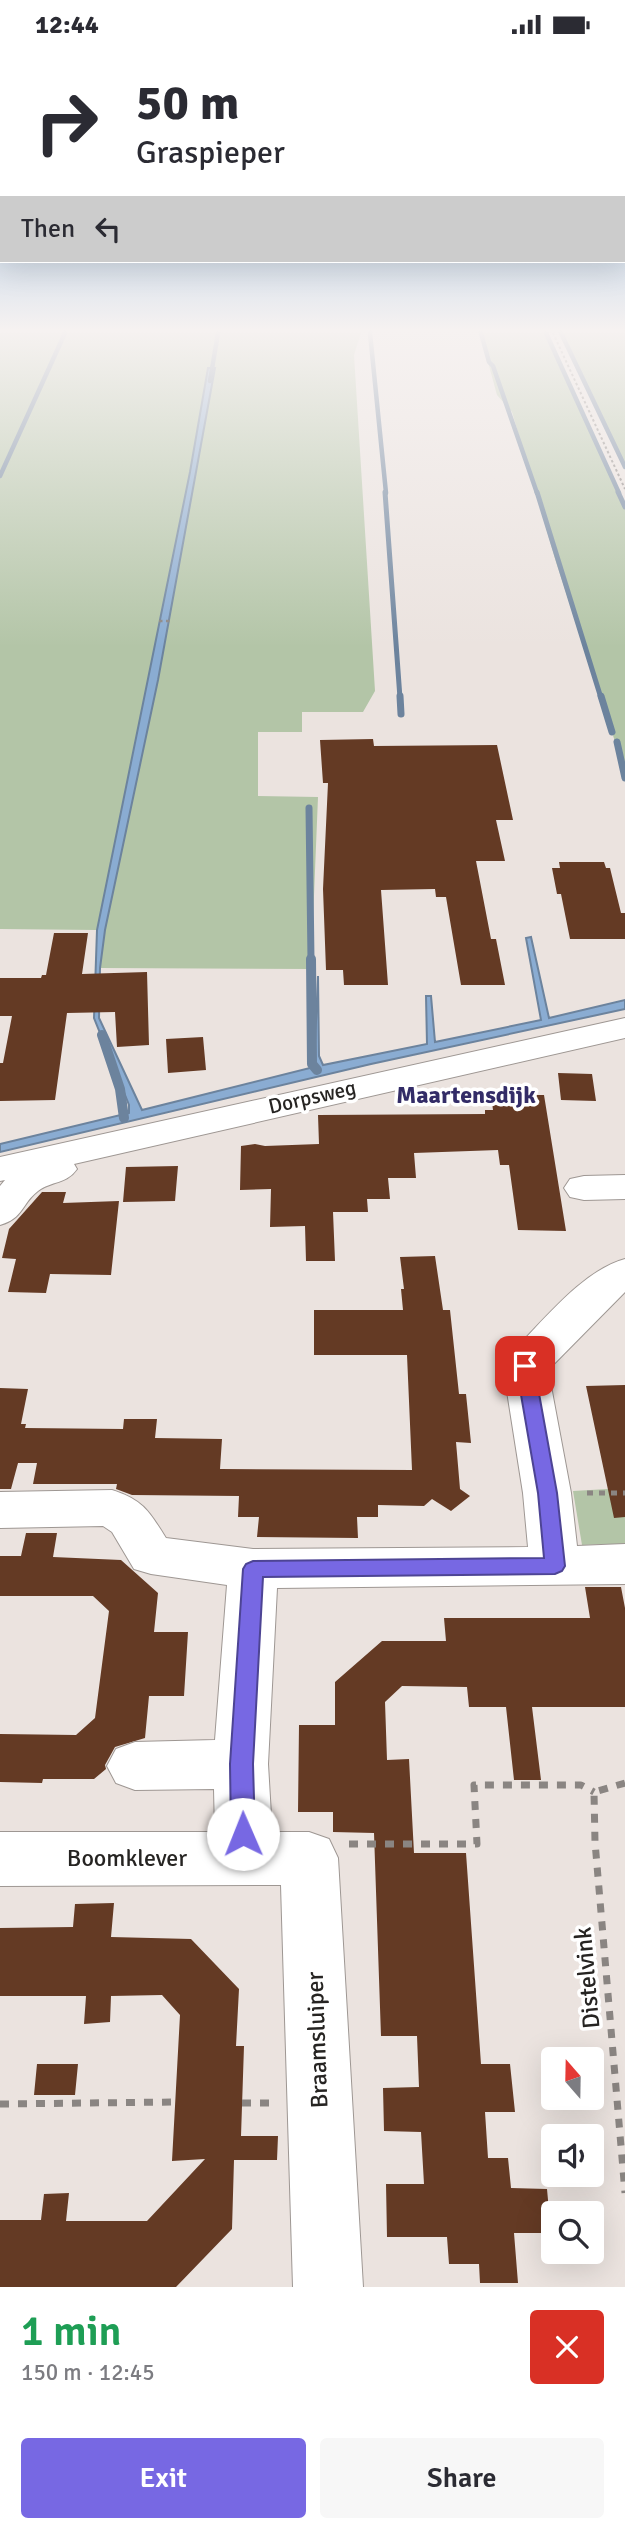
<!DOCTYPE html>
<html lang="en">
<head>
<meta charset="utf-8">
<style>
	:root { --surface:#fff; --page:#f7f7f7; --text:#2b2b33; --muted:#7c7c81; --accent:#7768e3 }
	body { margin:0; font-family:Signika,sans-serif; background:var(--page); color:var(--text); height:100vh; display:flex; flex-direction:column; font-size:26px; white-space:nowrap }
	* { box-sizing:border-box; margin:0 }
	p { font-size:23px; color:var(--muted) }
	.icon { flex:none; width:38px; height:38px; fill:none; stroke:currentColor; stroke-width:2; stroke-linecap:round; stroke-linejoin:round }
	.map { position:relative; height:2238px; overflow:hidden }
	.side { display:flex; flex-direction:column; background:var(--surface); flex:1 }
	.side>* { flex:none }
	.guide { position:absolute; left:0px; top:0px; width:626px; height:214px; box-shadow:0 7px 28px #0002; background:#fff; color:var(--text); overflow:hidden }
	.needle { width:46px; rotate:340deg }
	.tools { position:absolute; left:541px; top:1998px; display:grid; gap:14px }
	.tools a { display:grid; place-items:center; width:63px; height:63px; border-radius:7px; background:var(--surface); box-shadow:0 7px 28px #0002; font-size:35px }
	.pin { position:absolute; display:grid; place-items:center; width:60px; height:60px; color:#fff; margin:-30px; border-radius:14px; box-shadow:0 4px 10px #0006 }
	.me { position:absolute; width:77px; margin:-38px; rotate:359deg; stroke-linejoin:round; filter:drop-shadow(0 0 5px #0008) }
	.turn { display:flex; align-items:center; gap:24px; height:147px; padding:0 21px; font-size:32px }
	.turn .icon { width:91px; height:91px; stroke-width:2.5 }
	.turn b { display:block; font-size:49px; line-height:60px }
	.then { display:flex; align-items:center; height:66px; padding:0 21px; background:#0003; gap:14px; font-size:26px }
	.round { display:grid; place-items:center; flex:none; width:74px; height:74px; border-radius:7px; background:var(--page) }
	.head { display:flex; align-items:center; justify-content:space-between; height:119px; padding:0 21px }
	h1 { font-size:42px; font-weight:600; line-height:52px; color:#1e9e55 }
	.primary-button { display:flex; gap:14px; margin-top:auto; padding:14px 21px }
	.primary-button a { flex:1; height:80px; border-radius:7px; background:var(--accent); color:#fff; font-size:28px; font-weight:600; line-height:80px; text-align:center }
	.primary-button a+a { background:var(--page); color:var(--text) }
	.status { display:flex; justify-content:space-between; align-items:center; height:49px; padding:0 35px; background:var(--surface); direction:ltr }
	.status svg { height:19px; fill:currentColor }
	.map>svg:first-child { display:block }
	.green { fill:#b3c5a7 }
	.water { fill:#8aacd2; stroke:#6c839d; stroke-width:2 }
	.lines { fill:none; stroke-linecap:round; stroke-linejoin:round }
	.stream-far3 { stroke:#6c839d; stroke-width:4.5 }
	.stream-far2 { stroke:#6c839d; stroke-width:5 }
	.stream-far1 { stroke:#6c839d; stroke-width:7 }
	.stream { stroke:#6c839d; stroke-width:10 }
	.building { fill:#643a24 }
	.minor-casing { stroke:#9e9793; stroke-width:2 }
	.path-far3 { stroke:#8a8582; stroke-width:2; stroke-dasharray:2.5 2.5; stroke-linecap:butt }
	.path-far2 { stroke:#8a8582; stroke-width:2.5; stroke-dasharray:3.5 3.5; stroke-linecap:butt }
	.path-far1 { stroke:#8a8582; stroke-width:5; stroke-dasharray:6 6; stroke-linecap:butt }
	.path { stroke:#8a8582; stroke-width:7; stroke-dasharray:9 9; stroke-linecap:butt }
	.minor { fill:#fff; fill-rule:evenodd }
	.route { fill:#7768e3; stroke:#4d4494; stroke-width:2 }
	.labels { text-anchor:middle; stroke-width:7; stroke-linejoin:round; paint-order:stroke }
	.street-label { font-size:21px; fill:#262422; stroke:#fff }
	.quarter-label { font-size:24px; font-weight:bold; fill:#332c67; stroke:#fff }
	.near-street-label { font-size:24px; fill:#262422; stroke:#fff }
</style>
</head>
<body>
<div class="status"><b>12:44</b><svg viewBox="0 0 49 12"><path d="M0 12V9h3v3zM5 12V6h3v6zM10 12V3h3v9zM15 12V0h3v12zM26 1h20v11H26zM47 4h2v5h-2z"/></svg></div>
<div class="map">
<svg width="625" height="2238" viewBox="0 0 625 2238">
	<rect width="100%" height="100%" fill="#ebe3df"/>
	<!-- green -->
	<path class="green" d="M0,284h361l-7,22 21,336 -12,21h-61v20h-44v64l60,1 -7,172 -211,-1 5,-38 53,-250 57,-311h-7l-18,103 -93,458 -97,-1z
		M480,284h67l78,176v263l-69,-210 -44,-150 -15,-17z
		M563,284h62v134z
		M625,1439v85l-5,-1 -9,-28 -29,1 -9,-54z"/>
	<!-- water -->
	<path class="water" d="M208,319h7l-57,312 -53,250 -5,38 -1,50 43,92 172,-43 4,-91 1,80 4,9 104,-21 -1,-48h5l4,46 106,-22 -15,-82 5,-1 18,81 76,-18v9l-254,55 -371,88v-8l129,-31v-8l-35,-87 3,-88 93,-458z"/>
	<g class="lines">
		<!-- stream-far3 -->
		<path class="stream-far3" d="M370,284l16,160
			M481,284l8,29 4,4 44,127
			M546,284l73,160
			M561,284l64,134
			M210,332l8,-48
			M0,427l65,-143"/>
		<!-- stream-far2 -->
		<path class="stream-far2" d="M385,443l15,206
			M537,443l64,206
			M618,443l7,15"/>
		<!-- stream-far1 -->
		<path class="stream-far1" d="M400,647l1,18
			M601,647l11,36
			M617,693l8,36
			M309,759l2,152"/>
		<!-- stream -->
		<path class="stream" d="M311,910l1,105 5,6
			M102,986l18,54 4,29"/>
	</g>
	<!-- building -->
	<path class="building" d="M373,690l1,7 123,-1 16,75h-17l9,41h-29l15,78h5l9,46h-44l-15,-88h-10l-1,-8 -54,1 7,95h-44l-1,-15h-17l-3,-81 5,-106h-5l-3,-43z
		M559,813h45l2,6h4l11,45h4v26h-55l-9,-45h-4l-5,-26h8z
		M54,884h34l-6,41 65,-2 2,73 -32,2 -2,-35 -48,1 -12,87 -55,1v-38h3l9,-47h-12v-38h41l1,-3h4z
		M203,988l3,33 -38,3 -2,-34z
		M558,1024l34,1 4,27 -35,-1z
		M491,1046h53l22,136 -48,-1 -9,-65h-9l-2,-15 -84,3 2,25h-28l2,21h-23l1,13h-35l2,49h-29l-1,-35 -35,1 1,-38 -31,1 1,-44 14,-2 10,2 54,-2 -1,-29 167,-1v-4h8z
		M178,1117l-3,35 -52,1 3,-35z
		M42,1143h24l-3,11 56,-2 -8,74 -61,-1 -4,19 -38,-1 8,-33 -14,-1 7,-29z
		M435,1207l8,54h7l9,84h7l5,49 -15,-1 4,47 10,7 -19,15 -19,-12 -8,7 -46,-1v12h-21l1,21 -101,-1 2,-20h-21l1,-21 -107,-1 -16,-6 1,-5h-84l4,-21h-19l3,-11 -10,37h-11v-101l28,1 -7,35h5l-1,4 98,1 1,-10h33l-2,19 67,1 -2,30 192,1 -5,-115h-93v-45h89l-2,-21h3l-4,-32z
		M625,1336v132l-11,1 -28,-132z
		M26,1484h31l-4,24 68,3 37,33 -4,39h34l-4,64h-35l-4,42 -30,9 -10,18 1,4 -12,10h-51l-1,4 -42,-1v-48l76,1 19,-17 14,-107 -16,-15h-93v-40h21z
		M585,1538h36l4,21v99h-93l9,73h-27l-8,-73h-37l-2,-20 -65,-1 -17,16 2,58 22,-1 5,94h52l15,211h29l5,48h-30l3,46h20l3,30 36,1 4,44h-37l4,50h-38l-1,-19h-30l-2,-27h-60l-1,-53h38l-3,-52 -37,-1 -1,-43 36,-1 -2,-51h-36l-7,-203 -41,-1v-20h-35l1,-87h36v-43l47,-41h64l-2,-23h146z
		M114,1854l-3,34 80,2 48,50 -3,57h8l-3,90h37l-1,24h-43l-2,69 -56,58h-176v-67h41l3,-26 25,-1 -3,28h81l58,-62 -33,2 8,-146 -18,-20 -51,1 -1,26 -26,2 2,-28h-86v-68l73,-1 2,-23z
		M37,2015h41l-3,31h-41z"/>
	<g class="lines">
		<!-- minor casing -->
		<g class="minor-casing">
			<path id="minor" d="M625,969v20l-551,126 3,5c-10,15 -26,12 -39,22 -17,13 -14,27 -38,34v-39l5,-6 -5,1v-24z
				M625,1126v24l-41,1 -14,-3 -6,-9 6,-9 14,-3z
				M625,1210v33l-77,78 23,123 6,53 48,-2v40l-348,4 -9,176 4,68h37l20,7 9,19 25,429h-70l-12,-402 -281,1v-54h215l-1,-43 -79,1 -19,-7 -9,-17 9,-17 19,-7 80,-2 12,-155 -76,-11 -17,-5 -22,-37 -9,-6 -103,2v-36l112,-2c31,10 37,21 54,48l87,11 275,-2 -5,-54 -20,-127 6,-11c33,-32 72,-84 116,-96z"/>
		</g>
		<!-- path-far3 -->
		<path class="path-far3" d="M553,284l72,156"/>
		<!-- path-far2 -->
		<path class="path-far2" d="M159,572h11"/>
		<!-- path-far1 -->
		<path class="path-far1" d="M587,1444h38"/>
		<!-- path -->
		<path class="path" d="M625,1734l-31,9 1,50 30,351
			M349,1795h128l-3,-59h107l13,7
			M242,2054h30
			M0,2055l175,-2"/>
		<!-- minor -->
		<use href="#minor" class="minor"/>
	</g>
	<!-- sky -->
	<linearGradient id="sky" x2="0" y2="1"><stop stop-color="#82b1df"/><stop offset="0.47" stop-color="#f6f2f1"/><stop offset="1" stop-color="#f6f2f1" stop-opacity="0"/></linearGradient>
	<rect width="625" height="598" fill="url(#sky)"/>
	<!-- route -->
	<path class="route" d="M525,1311l6,2 3,4 23,127 8,73 -3,5 -7,3 -292,3 -10,187 2,70 -4,8 -8,3 -8,-3 -4,-8 -1,-70 13,-195 3,-5 7,-3 291,-3 -6,-65 -22,-127 3,-4z"/>
	<g class="labels">
		<!-- street labels -->
		<g class="street-label">
			<text transform="translate(312 1048) rotate(-13)" y="7">Dorpsweg</text>
		</g>
		<!-- quarter labels -->
		<g class="quarter-label">
			<text x="466" y="1054">Maartensdijk</text>
		</g>
		<!-- near-street labels -->
		<g class="near-street-label">
			<text x="127" y="1817">Boomklever</text>
			<text transform="translate(587 1929) rotate(-95)" y="8">Distelvink</text>
			<text transform="translate(317 1991) rotate(-92)" y="8">Braamsluiper</text>
		</g>
	</g>
</svg>
<div class="tools">
<a><svg class="needle" viewBox="-14 -14 28 28"><path d="M0-13l5 13h-10z" fill="#e53935"/><path d="M0 13l5-13h-10z" fill="#7c7c81"/></svg></a>
<a><svg class="icon" aria-label="sound" viewBox="0 0 24 24"><path d="M4 9h4l5-4v14l-5-4H4zM17 9q2 3 0 6"/></svg></a>
<a><svg class="icon" aria-label="search" viewBox="0 0 24 24"><circle cx="10" cy="10" r="6"/><path d="M15 15l6 6"/></svg></a>
</div>
<div class="pin" style="left:525px;top:1317px;background:#d93025"><svg class="icon" aria-label="arrive" viewBox="0 0 24 24"><path d="M6 21V4h12l-3 4 3 4H6"/></svg></div>
<svg class="me" style="left:243px;top:1785px" viewBox="-20 -20 40 40"><circle r="19" fill="#fff"/><path d="M0-13L10 11 0 6-10 11z" fill="#7768e3"/></svg>
<div class="guide">
<div class="turn"><svg class="icon" aria-label="right" viewBox="0 0 24 24"><path d="M7 20v-9h11M14 6l5 5-5 5"/></svg><div><b>50 m</b>Graspieper</div></div>
<div class="then">Then<svg class="icon" aria-label="left" viewBox="0 0 24 24"><path d="M17 20v-9H6M10 6l-5 5 5 5"/></svg></div>
</div>
</div>
<section class="side">
<div class="head"><div><h1>1 min</h1><p>150 m · 12:45</p></div><a class="round" style="background:#d93025;color:#fff"><svg class="icon" aria-label="close" viewBox="0 0 24 24"><path d="M6 6l12 12M18 6L6 18"/></svg></a></div>
<div class="primary-button"><a>Exit</a><a>Share</a></div>
</section>
</body>
</html>
